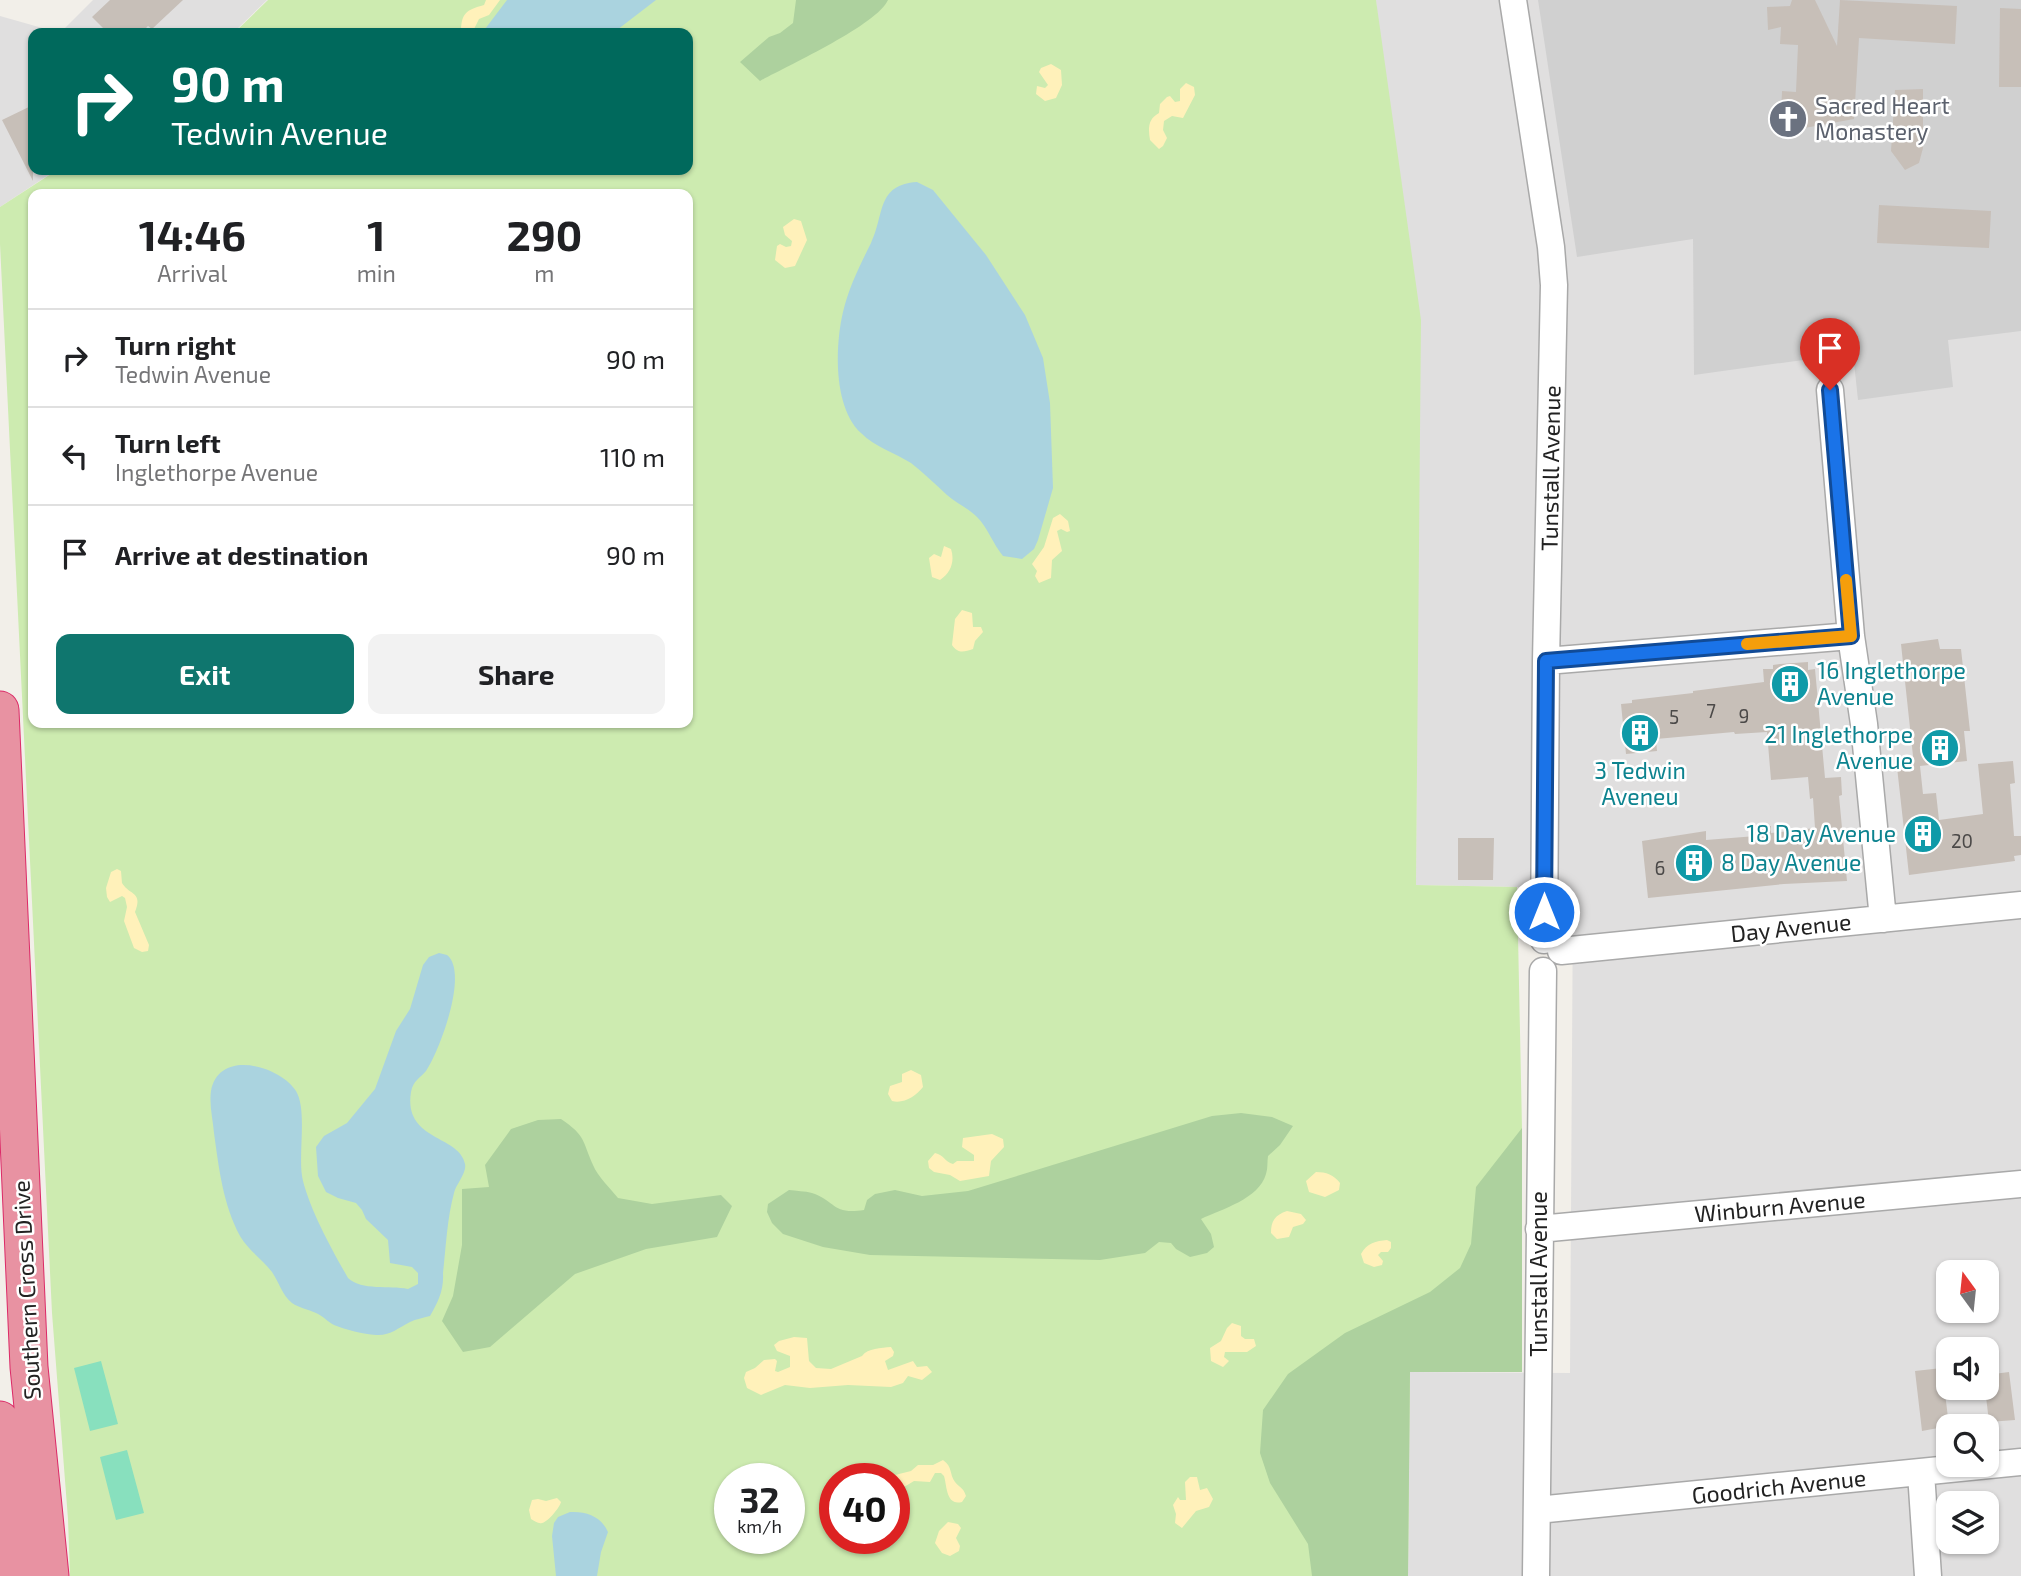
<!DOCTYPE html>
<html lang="en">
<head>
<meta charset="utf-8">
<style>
	:root { --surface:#fff; --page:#f2f2f2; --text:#202124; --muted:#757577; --line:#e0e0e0; --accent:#0f766e }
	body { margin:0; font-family:"Exo 2",sans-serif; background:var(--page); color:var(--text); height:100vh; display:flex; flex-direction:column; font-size:26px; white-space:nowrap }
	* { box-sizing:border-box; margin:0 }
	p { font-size:23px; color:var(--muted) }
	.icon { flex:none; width:38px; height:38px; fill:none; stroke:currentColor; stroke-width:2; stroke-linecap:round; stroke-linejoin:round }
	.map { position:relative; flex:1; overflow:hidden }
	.side { position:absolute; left:28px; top:189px; width:665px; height:539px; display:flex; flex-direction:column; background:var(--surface); border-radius:14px; box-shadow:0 2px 5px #0004 }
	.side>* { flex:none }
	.top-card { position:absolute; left:28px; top:28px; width:665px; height:147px; border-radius:14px; box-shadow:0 2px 5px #0004; background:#00695c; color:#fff; overflow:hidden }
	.needle { width:46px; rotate:345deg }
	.fabs { position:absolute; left:1936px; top:1260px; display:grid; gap:14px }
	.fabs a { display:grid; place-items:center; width:63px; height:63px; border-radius:14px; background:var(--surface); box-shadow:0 2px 5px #0004; font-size:35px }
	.speed { position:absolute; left:714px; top:1463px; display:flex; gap:14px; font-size:35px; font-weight:700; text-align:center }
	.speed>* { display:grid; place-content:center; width:91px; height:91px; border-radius:50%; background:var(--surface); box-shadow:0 2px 5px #0004; line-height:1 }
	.speed small { font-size:18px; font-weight:400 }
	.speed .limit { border:10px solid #d22; background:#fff; color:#111 }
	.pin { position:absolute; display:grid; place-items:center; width:60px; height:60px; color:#fff; margin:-72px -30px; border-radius:50% 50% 50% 0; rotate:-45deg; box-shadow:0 0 7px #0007 }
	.pin .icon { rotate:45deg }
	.me { position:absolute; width:77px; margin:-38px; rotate:0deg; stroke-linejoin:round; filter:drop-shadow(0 0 5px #0008) }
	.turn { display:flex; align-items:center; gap:24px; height:147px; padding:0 28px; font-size:32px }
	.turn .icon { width:91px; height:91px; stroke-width:2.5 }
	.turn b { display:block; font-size:49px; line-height:60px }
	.eta { display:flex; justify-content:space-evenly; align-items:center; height:119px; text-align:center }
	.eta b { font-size:42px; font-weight:700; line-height:49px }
	.button { display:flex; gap:14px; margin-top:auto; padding:14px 28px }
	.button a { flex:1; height:80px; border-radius:14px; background:var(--accent); color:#fff; font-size:28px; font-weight:700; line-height:80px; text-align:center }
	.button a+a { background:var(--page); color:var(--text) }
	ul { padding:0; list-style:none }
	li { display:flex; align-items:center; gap:21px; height:98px; padding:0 28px; border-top:2px solid var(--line) }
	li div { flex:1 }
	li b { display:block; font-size:26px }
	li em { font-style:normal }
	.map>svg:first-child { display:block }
	.residential { fill:#e0dfdf; fill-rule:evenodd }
	.religious { fill:#d0d0d0 }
	.grass { fill:#cdebb0; fill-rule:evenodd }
	.forest { fill:#add19e }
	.sand { fill:#fff1ba }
	.pitch { fill:#88e0be }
	.water { fill:#aad3df }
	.building { fill:#c7bfb8 }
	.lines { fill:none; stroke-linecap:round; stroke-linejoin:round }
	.minor-casing { stroke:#a9a9a9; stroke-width:29 }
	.highway-casing { stroke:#dc2a67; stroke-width:39 }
	.minor { stroke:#fff; stroke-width:26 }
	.highway { stroke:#e892a2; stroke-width:37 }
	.route-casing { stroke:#114b97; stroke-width:18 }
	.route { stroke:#1a73e8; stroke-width:12 }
	.slow { stroke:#f59e0b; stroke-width:12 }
	.labels { text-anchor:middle; stroke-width:5; stroke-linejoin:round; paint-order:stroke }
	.number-label { font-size:19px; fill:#4b4948 }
	.worship-label { font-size:23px; fill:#5b616d; stroke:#fff; text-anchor:start }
	.street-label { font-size:23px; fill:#222; stroke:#fff }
	.culture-label { font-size:23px; fill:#0d838f; stroke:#fff; text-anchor:start }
</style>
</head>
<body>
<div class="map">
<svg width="2021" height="1576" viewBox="0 0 2021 1576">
	<rect width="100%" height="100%" fill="#f2efe9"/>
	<!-- residential -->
	<path class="residential" d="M93,0h174l-34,33h-200v137h23l-56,37v-191l60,17z
		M1376,0h645v1576h-613l1,-204 161,1 3,-480 -56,-6 -101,-2 1,-185zM1948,1272h38v39h-38zM1948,1349h38v39h-38zM1948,1426h38v39h-38zM1948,1503h38v39h-38z"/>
	<!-- religious -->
	<path class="religious" d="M1538,0h483v331l-73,9 5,47 -95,13 -5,-47 -159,22 -1,-136 -116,18z"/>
	<!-- grass -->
	<path class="grass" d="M268,0h1108l45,320 -5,565 101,2 5,241v244h-112l-2,204h-1338l-2,-57 -16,-206 -52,-1069v-37l57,-37h631v-137h-454zM33,194h655v529h-655zM730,1479h59v59h-59zM835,1479h59v59h-59z"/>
	<!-- forest -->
	<path class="forest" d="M796,0h92c-11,25 -101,66 -128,81l-20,-19 29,-25 11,-4 13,-10z
		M1241,1113l31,4 21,9 -13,19 -12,11c-1,6 0,12 -2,18 -7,25 -44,35 -65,45l10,15 3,13 -7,6 -17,4 -14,-8 -5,-6 -12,-1 -14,11 -45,7 -230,-5 -47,-8 -40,-13 -11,-11 -5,-11 1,-8 21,-14c7,1 16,1 23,3 24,8 20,22 52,17l3,-10 8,-6 20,-4 27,6 46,-5 244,-75z
		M561,1119c25,17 21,21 32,46 5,12 17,23 25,33l34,6 69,-9 11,11 -15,31 -71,12 -71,25 -85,73 -27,5 -21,-31 11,-25 9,-51v-56l27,-2 -4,-22 26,-36 27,-9z
		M1522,1128v244h-112l-2,204h-96l-4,-32 -38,-61 -10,-30 3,-43 25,-36 57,-41 85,-41 30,-24 11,-24 5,-57z"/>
	<!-- sand -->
	<path class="sand" d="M486,0h14l-11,15 -10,4 -7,14h-11c0,-20 5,-23 23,-28z
		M1051,64l10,6 1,15 -6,13 -11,3 -9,-7 1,-8 8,2 3,-3 -9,-13 2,-4z
		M1186,83l8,4 1,8 -12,23 -11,-2 -8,5 -1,9 4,8 -4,8 -4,3 -9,-9c-2,-12 -2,-21 9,-27l1,-9 7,-7 3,-1 5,6 5,-1v-12z
		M794,219l7,2 6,19 -12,26 -10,2 -10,-8 2,-14 3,-2 6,3 5,-1 1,-5 -7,-6 -2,-8z
		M1060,514l8,7 2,10 -3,1 -6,-3 -4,2 5,20 -10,9 -1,18 -12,5 -4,-7 2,-5 -5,-7 12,-17 9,-29z
		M944,546l7,3c4,12 0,24 -11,31l-8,-3 -3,-19 5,-4 7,3z
		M962,610l10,3 1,14h8l2,5 -8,9 -2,8c-9,3 -15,5 -21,-4l3,-26z
		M117,869l4,2c0,0 1,11 1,12 8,13 21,8 13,29l14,33 -1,6 -6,1 -8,-4 -10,-27 3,-14 -2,-9 -3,-2 -12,6 -3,-5 -1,-9 5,-16z
		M911,1070l10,5 2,12c-7,9 -19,17 -31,14l-4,-7 2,-8 12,-4v-8z
		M992,1134l11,5 1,8 -13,14 -2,15 -29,5 -10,-6 -16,-3 -5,-4 -1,-7 7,-8c9,2 10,9 18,11l4,-3h17v-6l-12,-8 1,-9z
		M1316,1172c10,0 18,3 24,11l-1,7 -14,7 -16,-5 -3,-11z
		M1287,1211l14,3 5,6 -3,4 -10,3 -4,10 -12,2 -6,-6c0,-12 4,-18 16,-22z
		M1387,1240l4,2v6l-3,4h-7l-3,3 5,6 -1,4 -8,2 -10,-4 -3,-9c6,-11 15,-13 26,-14z
		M1232,1323l9,3v10l4,3h9l2,7 -9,6h-22l-1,5 5,4 -6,6 -12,-6 -1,-13 11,-7 6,-13z
		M794,1337l13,1 2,23 7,7 15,1 31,-13c6,-8 19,-8 29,-9l3,5 -1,4 -8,5 3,9 25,-9 4,6 10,-1 5,6 -10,8 -14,-4 -5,7 -12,4 -43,-2 -38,3 -25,-3 -24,10 -14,-7 -3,-10 2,-6 9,-4 9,-8 11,-1 2,2 -2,10 3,1 12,-5v-11l-13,-5 -3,-6 5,-4z
		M943,1460c10,7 6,14 12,22 5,6 8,5 11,14l-4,6c-16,4 -15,-16 -18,-26l-3,-3h-6l-5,9 -16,-1 -10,6 -5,-1 -4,-11 16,-4 7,-6h15z
		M1190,1477h7l3,13 7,-2 6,11 -4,8 -13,4 -14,17 -7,-5 1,-9 -3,-9 5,-8 2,3h6l-1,-18z
		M557,1498l4,4c-1,5 -13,20 -19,21 -4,1 -7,-2 -11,-4l-2,-9 3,-10 6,-1 8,2z
		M948,1522l10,2 3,4 -5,10 4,8 -1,5 -9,5 -8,-3 -7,-10 4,-12z"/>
	<!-- pitch -->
	<path class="pitch" d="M101,1361l17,63 -28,7 -16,-63z
		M127,1450l17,63 -28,7 -16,-63z"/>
	<!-- water -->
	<path class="water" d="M507,0h149l-43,33h-131z
		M917,182l16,8 53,65 39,60 18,43 7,45 3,85 -15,52 -4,9 -12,10 -19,-3c-10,-12 -15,-28 -26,-39 -9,-9 -21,-14 -30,-22 -12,-11 -23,-22 -36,-32 -16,-10 -36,-16 -50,-30 -28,-26 -26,-87 -18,-121 6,-25 17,-47 28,-69 14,-29 5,-58 46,-61z
		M439,953l8,2c22,17 -7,95 -21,116 -6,7 -13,10 -15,21 -8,49 49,43 54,72 2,9 -9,20 -11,29 -7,26 -8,54 -11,80 1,17 -5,29 -13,43 -7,2 -14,3 -20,6 -12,6 -20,14 -34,13 -13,-1 -30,-5 -42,-10 -6,-3 -11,-9 -18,-12 -8,-4 -17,-5 -24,-10 -10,-8 -13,-21 -20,-31 -10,-13 -24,-22 -32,-36 -17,-32 -21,-67 -26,-103 -1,-13 -5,-28 -3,-42 8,-43 69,-25 85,0 12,20 1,67 7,90 8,31 29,69 45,97 14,13 41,7 60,11l10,-5v-11l-6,-6 -22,-4 -2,-23 -22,-21 -4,-9 -6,-7 -18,-5 -12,-6 -8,-16 -2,-29 8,-11 23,-13 28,-34 21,-58 14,-22 13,-44 6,-8z
		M570,1512c16,-1 31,4 38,20l-7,20 -4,24h-41l-4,-40 2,-13 4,-6z"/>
	<!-- building -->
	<path class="building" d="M110,0h73l-31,29 -4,-3 -7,7h-33l-16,-16z
		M1792,0h23l22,46 3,-46 117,6 -2,38 -96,-6 -5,81 -55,10v-14l-18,-1 1,-23 14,1 2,-47 -18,-1 1,-17 -13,3 -1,-23 23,-1z
		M2000,8l21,1v78h-22z
		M1923,89v59l-4,15 -14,7 -14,-19 4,-61z
		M33,105v76l-31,-61z
		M1879,205l112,6 -2,37 -112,-5z
		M1938,639l2,10h21l9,82h-6l3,30 -47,5 3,28 13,-1 3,27 44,-6 -5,-50 35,-3 2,22 -5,1 4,52h7v19l-7,1 1,5 -106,14 -13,-117 17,-2 -12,-112z
		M1808,662v8l7,-1 10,109 16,-1 1,18 -3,1 8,85 -63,3 -136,14 -6,-57 64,-10v9l50,-4v-8l15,-2v7l44,-5 -2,-30 -3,1 -2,-22 -37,3 -4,-48 -32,2 -1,-2 -78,7 1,12 -31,3 -5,-50 11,-1v-3l61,-7v-2l71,-9 -1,-13h10v-4l7,-1z
		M1458,838h36l-1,42h-35z
		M1942,1368l7,58 -27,5 -7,-60z
		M2009,1372l6,48 -26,2 -4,-34 1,-13z"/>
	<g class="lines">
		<!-- minor casing -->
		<g class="minor-casing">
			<path id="minor" d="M1513,0l38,247 3,38 -8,376 -2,279
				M1830,390l21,246 13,88 19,195
				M1546,661l305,-25
				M1561,951l460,-46
				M1539,1229l482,-45
				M1921,1473l7,103
				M1537,1510l484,-48
				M1536,1576l7,-605"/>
		</g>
		<!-- highway casing -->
		<g class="highway-casing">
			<path id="highway" d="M0,710l29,657 21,209
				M0,1420l14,156"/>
		</g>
		<!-- minor -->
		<use href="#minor" class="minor"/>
		<!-- highway -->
		<use href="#highway" class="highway"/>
	</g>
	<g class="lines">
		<!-- route casing -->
		<g class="route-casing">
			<path id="route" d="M1544,912l2,-251 305,-25 -21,-246"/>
		</g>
		<!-- route -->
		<use href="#route" class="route"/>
		<!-- slow -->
		<path class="slow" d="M1747,644l104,-8 -5,-56"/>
	</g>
	<!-- icons -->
	<defs>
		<g id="church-disc" transform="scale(2.0125)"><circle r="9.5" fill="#6b7280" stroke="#fff"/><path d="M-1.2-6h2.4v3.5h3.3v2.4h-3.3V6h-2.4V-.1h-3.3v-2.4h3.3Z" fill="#fff"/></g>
		<g id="building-disc" transform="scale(2.0125)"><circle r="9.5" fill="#0f9aa8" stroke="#fff"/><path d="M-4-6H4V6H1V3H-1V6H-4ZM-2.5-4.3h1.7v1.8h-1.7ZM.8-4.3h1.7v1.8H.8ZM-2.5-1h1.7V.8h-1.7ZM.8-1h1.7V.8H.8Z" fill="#fff"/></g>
	</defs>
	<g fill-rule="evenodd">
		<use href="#church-disc" x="1788" y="119"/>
		<use href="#building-disc" x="1790" y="684"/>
		<use href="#building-disc" x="1640" y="733"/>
		<use href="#building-disc" x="1940" y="748"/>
		<use href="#building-disc" x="1923" y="834"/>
		<use href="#building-disc" x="1694" y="863"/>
	</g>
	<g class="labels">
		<!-- number labels -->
		<g class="number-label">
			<text x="1711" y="718">7</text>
			<text x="1744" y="723">9</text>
			<text x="1674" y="724">5</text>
			<text x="1962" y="848">20</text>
			<text x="1660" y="875">6</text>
		</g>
		<!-- worship labels -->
		<g class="worship-label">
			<text x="1815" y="114">Sacred Heart<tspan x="1815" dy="26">Monastery</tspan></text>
		</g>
		<!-- street labels -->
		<g class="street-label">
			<text transform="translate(1551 468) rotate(-89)" y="8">Tunstall Avenue</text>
			<text transform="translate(1791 928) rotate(-6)" y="8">Day Avenue</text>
			<text transform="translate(1780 1207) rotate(-5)" y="8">Winburn Avenue</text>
			<text transform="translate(1539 1274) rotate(-90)" y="8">Tunstall Avenue</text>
			<text transform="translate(27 1290) rotate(-93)" y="8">Southern Cross Drive</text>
			<text transform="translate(1779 1487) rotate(-6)" y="8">Goodrich Avenue</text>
		</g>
		<!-- culture labels -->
		<g class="culture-label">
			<text x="1817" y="679">16 Inglethorpe<tspan x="1817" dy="26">Avenue</tspan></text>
			<text x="1913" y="743" text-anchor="end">21 Inglethorpe<tspan x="1913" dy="26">Avenue</tspan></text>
			<text x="1640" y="779" text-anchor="middle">3 Tedwin<tspan x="1640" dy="26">Aveneu</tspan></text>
			<text x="1896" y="842" text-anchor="end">18 Day Avenue</text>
			<text x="1721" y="871">8 Day Avenue</text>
		</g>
	</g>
</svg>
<div class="fabs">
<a><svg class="needle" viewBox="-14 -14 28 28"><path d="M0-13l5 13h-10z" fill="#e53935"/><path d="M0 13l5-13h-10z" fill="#757577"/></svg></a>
<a><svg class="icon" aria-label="sound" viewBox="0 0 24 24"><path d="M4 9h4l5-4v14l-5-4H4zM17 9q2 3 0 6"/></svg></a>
<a><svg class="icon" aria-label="search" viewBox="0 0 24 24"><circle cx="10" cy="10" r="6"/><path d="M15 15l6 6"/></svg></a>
<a><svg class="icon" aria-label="layers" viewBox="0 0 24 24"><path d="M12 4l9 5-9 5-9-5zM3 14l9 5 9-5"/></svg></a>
</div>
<div class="speed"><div>32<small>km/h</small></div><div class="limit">40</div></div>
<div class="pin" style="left:1830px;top:390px;background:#d93025"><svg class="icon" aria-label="arrive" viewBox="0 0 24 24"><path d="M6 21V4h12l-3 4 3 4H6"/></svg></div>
<svg class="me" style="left:1544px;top:912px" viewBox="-20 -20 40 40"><circle r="17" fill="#1a73e8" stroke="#fff" stroke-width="3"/><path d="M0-11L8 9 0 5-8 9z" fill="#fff"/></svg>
<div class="top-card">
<div class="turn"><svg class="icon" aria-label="right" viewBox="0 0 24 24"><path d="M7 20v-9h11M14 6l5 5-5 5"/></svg><div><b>90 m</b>Tedwin Avenue</div></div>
</div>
<section class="side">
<div class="eta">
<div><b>14:46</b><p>Arrival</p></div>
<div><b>1</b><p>min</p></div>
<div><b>290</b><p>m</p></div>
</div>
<ul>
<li><svg class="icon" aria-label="right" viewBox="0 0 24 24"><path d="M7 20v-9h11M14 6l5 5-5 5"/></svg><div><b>Turn right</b><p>Tedwin Avenue</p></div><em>90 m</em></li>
<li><svg class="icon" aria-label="left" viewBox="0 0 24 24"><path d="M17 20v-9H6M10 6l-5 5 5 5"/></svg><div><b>Turn left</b><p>Inglethorpe Avenue</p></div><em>110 m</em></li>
<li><svg class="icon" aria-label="arrive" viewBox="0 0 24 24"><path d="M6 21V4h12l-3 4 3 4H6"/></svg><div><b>Arrive at destination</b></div><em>90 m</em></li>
</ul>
<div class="button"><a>Exit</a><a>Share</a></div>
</section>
</div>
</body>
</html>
